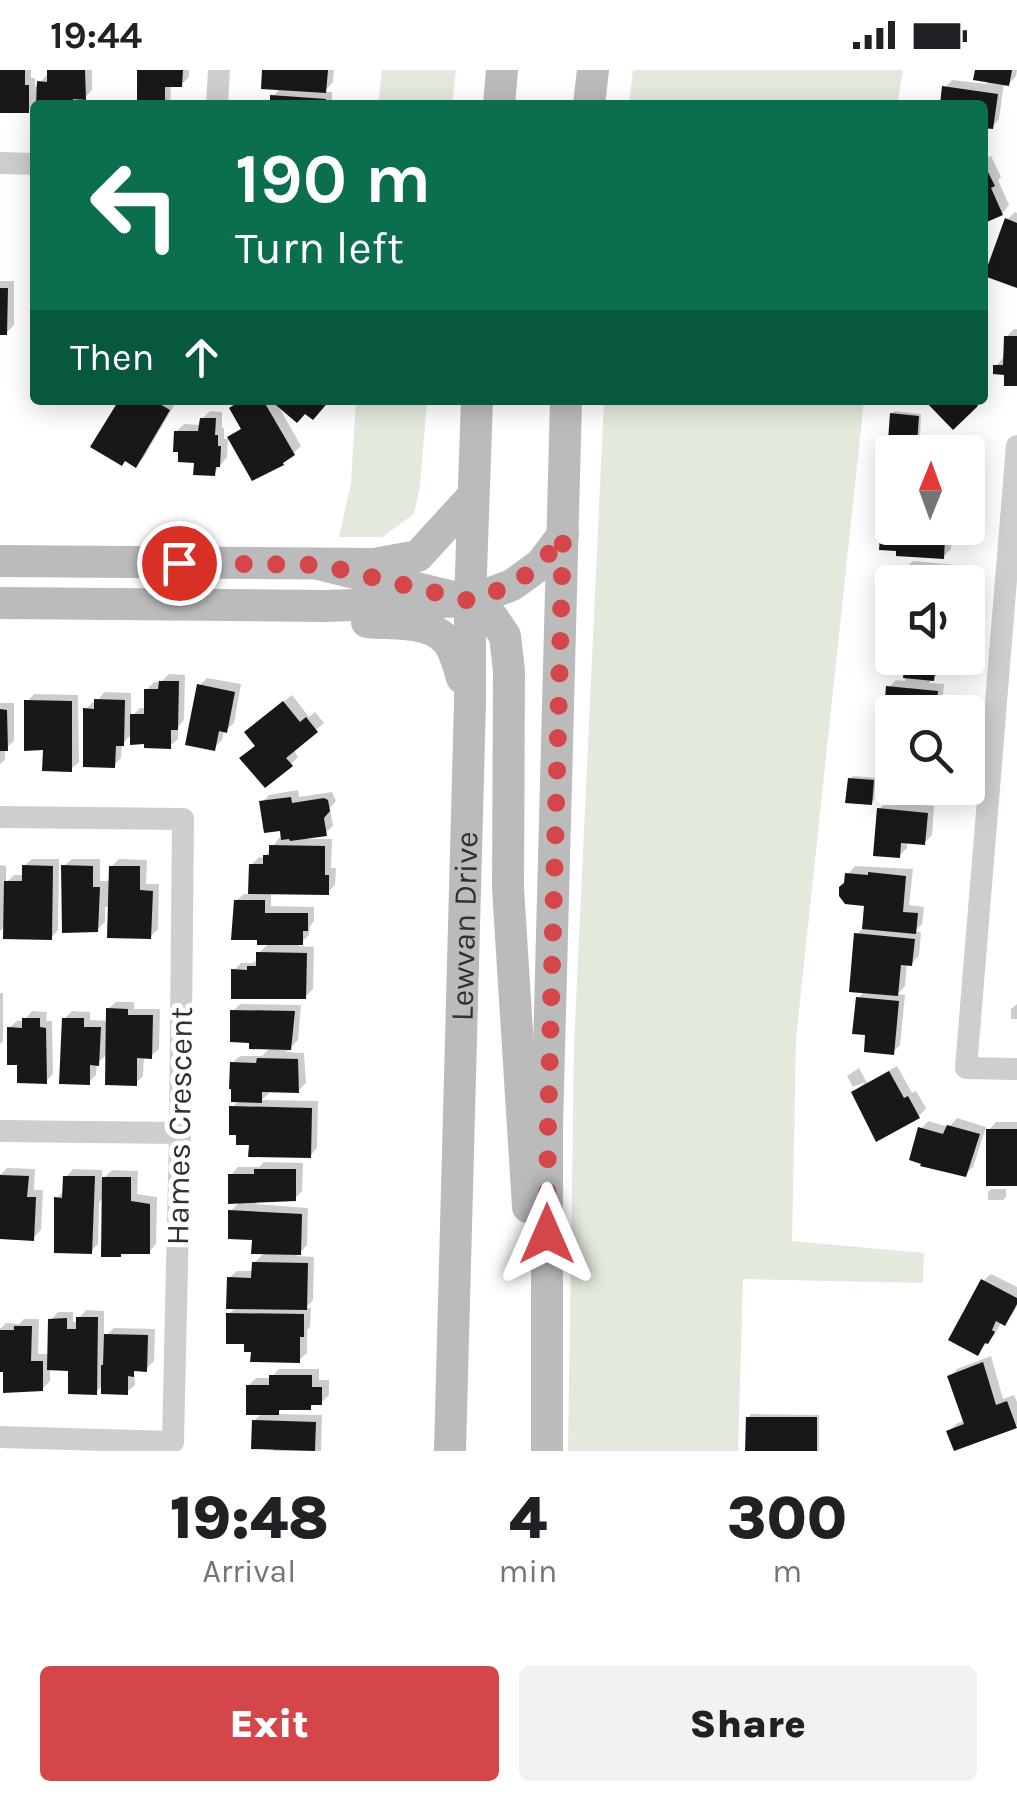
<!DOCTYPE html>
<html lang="en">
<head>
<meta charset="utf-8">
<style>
	:root { --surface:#fff; --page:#f2f2f2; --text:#202124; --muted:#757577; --accent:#d44649 }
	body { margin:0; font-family:Karla,sans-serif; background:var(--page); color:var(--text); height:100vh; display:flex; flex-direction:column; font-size:38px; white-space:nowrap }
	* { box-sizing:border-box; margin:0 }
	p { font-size:32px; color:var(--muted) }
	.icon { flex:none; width:55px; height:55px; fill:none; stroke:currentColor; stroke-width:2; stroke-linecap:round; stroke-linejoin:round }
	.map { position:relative; height:1381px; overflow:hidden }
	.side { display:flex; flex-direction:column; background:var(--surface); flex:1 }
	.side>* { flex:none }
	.hud { position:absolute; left:30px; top:30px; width:958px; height:305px; border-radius:10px; box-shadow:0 5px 25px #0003; background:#0b6e4f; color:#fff; overflow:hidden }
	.needle { width:65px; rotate:1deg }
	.tools { position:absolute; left:875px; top:365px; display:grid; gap:20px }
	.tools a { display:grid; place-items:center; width:110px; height:110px; border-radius:10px; background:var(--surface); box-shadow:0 5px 25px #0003; font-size:50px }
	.pin { position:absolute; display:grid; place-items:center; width:85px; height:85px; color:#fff; margin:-42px; border:5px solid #fff; border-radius:50%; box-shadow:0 2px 10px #0007 }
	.me { position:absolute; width:110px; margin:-55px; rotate:0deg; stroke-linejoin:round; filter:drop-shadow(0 0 8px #0008) }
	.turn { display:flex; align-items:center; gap:35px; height:210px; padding:0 40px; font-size:45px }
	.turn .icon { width:130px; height:130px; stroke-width:2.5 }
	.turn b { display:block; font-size:70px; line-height:85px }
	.then { display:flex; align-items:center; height:95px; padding:0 40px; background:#0003; gap:20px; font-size:38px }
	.eta { display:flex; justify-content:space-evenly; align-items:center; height:170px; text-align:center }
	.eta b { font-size:60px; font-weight:800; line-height:70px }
	.action { display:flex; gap:20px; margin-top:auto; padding:20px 40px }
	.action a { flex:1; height:115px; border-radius:10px; background:var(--accent); color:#fff; font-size:40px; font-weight:800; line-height:115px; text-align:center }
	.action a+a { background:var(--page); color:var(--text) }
	.status { display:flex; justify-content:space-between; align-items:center; height:70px; padding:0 50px; background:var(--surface); direction:ltr }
	.status svg { height:28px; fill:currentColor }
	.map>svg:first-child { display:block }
	.green { fill:#e3e9dd }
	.shadow { fill:#0003 }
	.building { fill:#181818 }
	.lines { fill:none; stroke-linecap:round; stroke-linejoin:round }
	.street { stroke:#cecece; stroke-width:22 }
	.secondary { stroke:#bbb; stroke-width:32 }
	.route { stroke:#d44649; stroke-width:18; stroke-dasharray:0 32.4 }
	.labels { text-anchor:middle; stroke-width:10; stroke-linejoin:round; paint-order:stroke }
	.street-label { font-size:32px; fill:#313131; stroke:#fff }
</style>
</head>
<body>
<div class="status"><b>19:44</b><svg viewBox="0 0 49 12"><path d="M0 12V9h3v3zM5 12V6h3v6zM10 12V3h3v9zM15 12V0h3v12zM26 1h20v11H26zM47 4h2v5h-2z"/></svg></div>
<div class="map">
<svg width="1017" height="1381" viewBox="0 0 1017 1381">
	<rect width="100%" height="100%" fill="#fff"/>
	<!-- green -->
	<path class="green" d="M382,0h74l-4,35h-74z
		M633,0h270l-6,35h-268z
		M356,330h71l-7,86 -6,28 -32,23h-43l12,-54z
		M604,330h260l-68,639 -4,202 132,12 -1,30 -180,-4 -5,172h-170l6,-405z"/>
	<!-- shadow -->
	<path class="shadow" d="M0,0h31v8h4v9l12,-12h3v-5h42v20l-7,7h-5v5l-3,3h-38v-5l-11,11 -28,-21z
		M140,0h49v7l-8,8h-10l-1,20h-31z
		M265,0h69l-1,12 -9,10h8v13h-63h3l1,-9 9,-9z
		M977,0h40l-1,6 -7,8 -5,-1 -5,36 -7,8 -6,-1 -4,16v-37h-40l3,-18 7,-7 35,4v-4z
		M991,86l10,21 -3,3 11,25 -7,8 -20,8v-61z
		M1015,142l2,1v72l-10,-65z
		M0,211h14v44l-8,8h-6z
		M1014,259h3v54l-21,-17 7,-8 3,-21z
		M122,330h51l3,2 -32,55 -8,8 -43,-19z
		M241,330h87l-52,2 25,44 -18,17 -53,-25 13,-11 -11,-19z
		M210,341l12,1v16h2v11h4l-1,18 -13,16 -18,-12 -20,-29 8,-8 17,1 1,-6z
		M895,341l26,3 -1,25 10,1 -1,12h-32l1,-7 5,-5 -11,-26z
		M891,446l1,12h59l-3,2h4l-1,19 -8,8 -60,-34z
		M913,491l43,4 -2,17h-50l1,-14z
		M907,588h35l-1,13 -12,12 15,1 -3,28h-49v32h-11l4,-12 4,-45 7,-7 9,1z
		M169,604l16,1 -1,45 -6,7v12l-8,7 -38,-12 -10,10 -1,14 -7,7 -28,-56 7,-7h4l7,-10 27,1v24l9,-9h6v-18l8,-8h7z
		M207,608l34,6 -7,39 -8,7h-2l-2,10 -8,8 -14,-63z
		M34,624l44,1 1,67 -8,7 -26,-20 -18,-47z
		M292,625l17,22 6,-5 9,11 -31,26 5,8 -7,7 -34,-19 -2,-20z
		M0,633h14v38l-9,8v11l-5,4z
		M853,706l23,2 -2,22 -3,3 -21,-24z
		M892,716l41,2v3l-8,8 -33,-3z
		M298,720l1,7 33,-5 4,9 -6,7 3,18 -8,7 -17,3v3h24l-1,29h5l-1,17 -7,7h-57v14l43,1v14l-4,5 -1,9 -11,11 16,1 -1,42 -8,8 -71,-27 7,-7h12l6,-5v-5l11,-11 -34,-41 8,-7h7v-29l8,-8 5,1 15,-20h5l-2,-10 -20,-26 7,-7z
		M887,732l47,4 -2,29 -8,8 -17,-2v7l-8,8 -20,-47z
		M32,789h27l-1,71 -7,8 -45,-13 -6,6v-66l6,1v17l8,-8h10v-9z
		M72,789h28v22h11v-14l8,-8 28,1 -1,24h13l-1,45 -8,8 -40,-30h-5v15l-8,8 -33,-64z
		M855,796l58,3 -4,36 15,2 -2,17 -7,7 6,1 -2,24 -7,7h-5l-2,23 -7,8 7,1 -5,50 -7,7 -25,-19 -10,-35 7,-7 -9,-56 9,-9 2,-23 -20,-19 1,-10z
		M0,923h3v48l-3,3z
		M116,932h18v7h26l-1,40 -8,7h-7l-1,20 -7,7 -28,-29 -11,9 -1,12 -7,7 -25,-63 8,-8 18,1v8l18,1v-12z
		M240,934l61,1 -3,35 -12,12 18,1 2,30 -8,8 -29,-1v3l-7,7 56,1 -1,47 -7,8 -59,-13 -13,-10 -6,-25 7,-8 -7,-37 8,-7h22l9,-9 -38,-36z
		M1017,934v15h-6v-10z
		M32,941l15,1 -1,9h6l1,53 -7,7 -26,-19 -11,-34 8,-7h7z
		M897,996l15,27 4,-2 10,17 -7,8 -65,-23 11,-11 -12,5 -6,-11 12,-8 8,15z
		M957,1048l29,9 -13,40 -7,7 -45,-45 7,-8 21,6z
		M996,1052h21v62l-28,-54z
		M264,1092l39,1 -1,28 -7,7h-32l-7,6 52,4 -1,37 -11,11 18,1 -1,43 -7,8h5l-1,19 -3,3v23l-8,7 -46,-11 -24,-35 7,-7 -7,-29 8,-7h17v-8l11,-11 -34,-41 9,-10 -9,-26 7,-8h21z
		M7,1098l28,1 -1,21h9l-2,40 -8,8 -33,-37v-26z
		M73,1099l29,1v10l10,-10 26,1 -1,23 20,3 -1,47 -7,8 -45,-55 -5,5 -1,42 -7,7 -34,-53 8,-8 1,-13z
		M991,1119h15v8l-3,3h-15v-8z
		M991,1204l26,13v19l-5,9 -7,8 -3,-2 -7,13 -18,19 6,-72z
		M86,1240l18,1v26l10,-9 41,1 -1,32 -8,8h-8l-4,3 1,13 -8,7 -24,-7 -7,7 -26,-24h-20v13l-8,8 -36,-19h-6v-41l6,-6 13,1 5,-5h15l-1,35h12l1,-34 7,-8h15v10h6v-4z
		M991,1286l12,43 11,-4 3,7v23l-68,6 7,-7 9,-4 -15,-43 7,-8z
		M279,1299h40v11h10v15l-8,8h-7l-4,4h-27l-7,7 46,1 -1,36h-48v-4l-19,-26 9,-9 -15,-26 8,-8h15z
		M751,1344l68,1v36h-71v-33z"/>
	<!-- building -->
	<path class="building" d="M0,0h25v15h4v28h-29z
		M47,0h38l1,30 -13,-1 1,6h-38l1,-24 10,1z
		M137,0h46l-1,17h-17v18h-28z
		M262,0h66l-2,23 -65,-4z
		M975,0h37l-3,16 -36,-6z
		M942,16l56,8 -5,35 -11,-1v-23h-42z
		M270,25l56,4v6h-56z
		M982,90l13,26 -4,2 12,27 -21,9z
		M1005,148l12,5v65l-33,-12z
		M0,218h8l-1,47h-7z
		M1004,266h13v50h-13v-11l-11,-1v-9h10z
		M119,330l6,3 6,-3 6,3 2,-3h14l17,10 -34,58 -11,-7 -3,5 -32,-19z
		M242,330h21l32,55 -12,8 1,2 -32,16 -25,-44 14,-8 -12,-21z
		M270,330h60l-17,20 -8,-6 -8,9z
		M924,330h48l6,6 -25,24z
		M890,343l29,3 -2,28 -29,-3z
		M200,348h16l-1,17h3v11h3l-1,21h-4l-1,9 -22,-1 1,-12 -16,-1v-10h-5l1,-21h24z
		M881,452l11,1v5h41l-1,8 13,1 -1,22 -48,-3v-5l-17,-1z
		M903,497l47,5 -1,10h-48z
		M882,551l10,1v35l-13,-1z
		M905,588h25l-1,3 7,1 -2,19 -31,-3z
		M159,611h20l-1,49h-7v19l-27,-1v-4l-14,1v-31h14v-25h14z
		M197,614l38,8 -8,41 -8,-2 -4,20 -30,-6z
		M886,616l52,5 -2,21h-44v35l-14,-1 1,-12h3z
		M94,629l31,1 -1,46h-8l-1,22 -32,-1v-59l11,1z
		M24,630l48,1v71l-30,-1 1,-21 -19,1z
		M283,631l17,21 6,-5 12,15 -32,26 7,8 -28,22 -26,-30 16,-12 -11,-14z
		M0,639l7,1 1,41h-8z
		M848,708l26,2 -2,25 -27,-2z
		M890,718h37l-1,13 -37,-3z
		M291,727l1,6 32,-5 4,2 2,11 -6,7 3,18 -37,5 -1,-2 -8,1 -1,-9 -16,2 -5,-32z
		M877,738l51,5 -3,32 -24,-2 -1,15 -27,-2z
		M269,775l56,1v29h4v20l-81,-1 1,-30h14v-9h6z
		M22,795l31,1 -1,74 -49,-1 1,-58h18z
		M61,795l32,1v21h7l-2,45 -36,1z
		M109,796h31v24l13,1 -2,48 -44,-1z
		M868,802l38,4 -3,36 15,1 -2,21 -54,-5 2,-23 -19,-2 -6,-8v-9l5,-4 1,-10 23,2z
		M234,830h31v13h43v18h-5v14h-46v-5h-26z
		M854,863l61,6 -3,27 -11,-1 -3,31 -49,-4z
		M256,882l51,1 -1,46h-75v-30l16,1v-4h9z
		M856,927l43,4 -5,54 -30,-3 1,-17 -13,-1z
		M106,938l22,1v6h25l-1,44 -15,-1v28l-32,-1z
		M230,940l65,1 -4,39 -42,-1v-6l-19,-1z
		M22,948h18v9l6,1 1,56 -30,-1v-18h-10v-38l15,1z
		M62,948h22v9h17l-2,39 -9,-1v20l-31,-1z
		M257,988l41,1 1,34 -37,-1v11l-31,-1v-13h-2l1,-27 26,1z
		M889,1001l15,27 4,-2 12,22 -44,24 -25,-50z
		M229,1036l83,2 -1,50 -63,-1 1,-12h-13v-10h-7z
		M947,1055l33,9 -14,43 -46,-11 1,-2 -12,-4 9,-33 25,7z
		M986,1059h31v57h-31z
		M254,1099h42v32l-68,3v-30h26z
		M0,1105l29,1 -2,21h9l-2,44 -34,-2z
		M63,1106h32l-3,78 -38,-1v-56l8,1z
		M102,1107h29v24l19,3v50h-29v3h-20z
		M228,1140l74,4 -1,41 -50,-1 1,-14 -24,-1z
		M252,1192l56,1 -1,47 -81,-1 1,-32 24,1z
		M981,1209l36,19v6l-12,22 -9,-5 -4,9 3,2 -7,12 -3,-1 -7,13 -30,-16z
		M226,1243l78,1v23h-4v26l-50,-1 1,-10h-7v-8h-18z
		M76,1247h22l-1,78 -29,-1v-23l-21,-1 1,-51 19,-1v11h9z
		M14,1256h18l-1,35h12v30l-40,2v-21h-3v-42h14z
		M104,1264l44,1 -1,37 -13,-1v6l-6,-1v19l-27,-1v-29h2z
		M983,1292l13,43 11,-4 10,27 -63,23 -8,-20 18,-7 -17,-48z
		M269,1305h43v12h10v18h-11v5h-32v5h-33v-30h23z
		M746,1347h71v34h-72z
		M252,1350l64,2 -1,29 -64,-2z"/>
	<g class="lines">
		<!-- street -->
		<path class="street" d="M217,35l2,-35
			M0,93l35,1
			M1017,376l-51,622 51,1
			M0,747l183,2 -3,314 -7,309 -173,-5
			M0,1061l180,2"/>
		<!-- secondary -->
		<g class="secondary">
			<path d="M499,35l3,-35"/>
			<path d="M589,35l4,-35"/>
			<path d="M0,491l374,3 44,-8 54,-59"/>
			<path d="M322,495l148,36 23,17 12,18 4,35 -1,217 20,319"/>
			<path d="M0,533l325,3 145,-5 42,-16 29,-21 22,-29"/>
			<path d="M367,552c26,3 69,-3 84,25 5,9 8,21 11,31"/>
			<path id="s1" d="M450,1381l20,-749v-101l7,-201"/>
			<path d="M547,1381v-325l19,-726"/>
		</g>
	</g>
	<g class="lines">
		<!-- route -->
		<path class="route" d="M179,493l143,2 148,36 42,-16 29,-21 22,-29 -15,591 -1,108"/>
	</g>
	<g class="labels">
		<!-- street labels -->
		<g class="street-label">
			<text dy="11" stroke="none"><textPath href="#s1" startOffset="525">Lewvan Drive</textPath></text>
			<text transform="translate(179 1056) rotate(-89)" y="11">Hames Crescent</text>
		</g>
	</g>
</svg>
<div class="tools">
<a><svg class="needle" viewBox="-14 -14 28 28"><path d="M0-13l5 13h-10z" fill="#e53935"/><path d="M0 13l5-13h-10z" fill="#757577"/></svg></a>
<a><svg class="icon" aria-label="sound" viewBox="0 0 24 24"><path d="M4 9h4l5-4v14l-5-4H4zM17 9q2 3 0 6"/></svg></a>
<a><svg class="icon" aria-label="search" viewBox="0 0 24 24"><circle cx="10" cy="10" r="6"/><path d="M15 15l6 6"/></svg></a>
</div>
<div class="pin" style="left:179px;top:493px;background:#d93025"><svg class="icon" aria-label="arrive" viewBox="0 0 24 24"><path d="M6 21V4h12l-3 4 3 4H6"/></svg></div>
<svg class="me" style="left:547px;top:1164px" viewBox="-20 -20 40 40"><path d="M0-17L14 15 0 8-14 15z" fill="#d44649" stroke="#fff" stroke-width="4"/></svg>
<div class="hud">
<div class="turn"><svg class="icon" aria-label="left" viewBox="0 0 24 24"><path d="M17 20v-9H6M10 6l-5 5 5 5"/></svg><div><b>190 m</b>Turn left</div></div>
<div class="then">Then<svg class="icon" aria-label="ahead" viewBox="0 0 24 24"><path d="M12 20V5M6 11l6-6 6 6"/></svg></div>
</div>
</div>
<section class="side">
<div class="eta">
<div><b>19:48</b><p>Arrival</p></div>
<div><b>4</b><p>min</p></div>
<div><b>300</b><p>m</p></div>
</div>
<div class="action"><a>Exit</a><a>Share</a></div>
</section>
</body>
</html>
